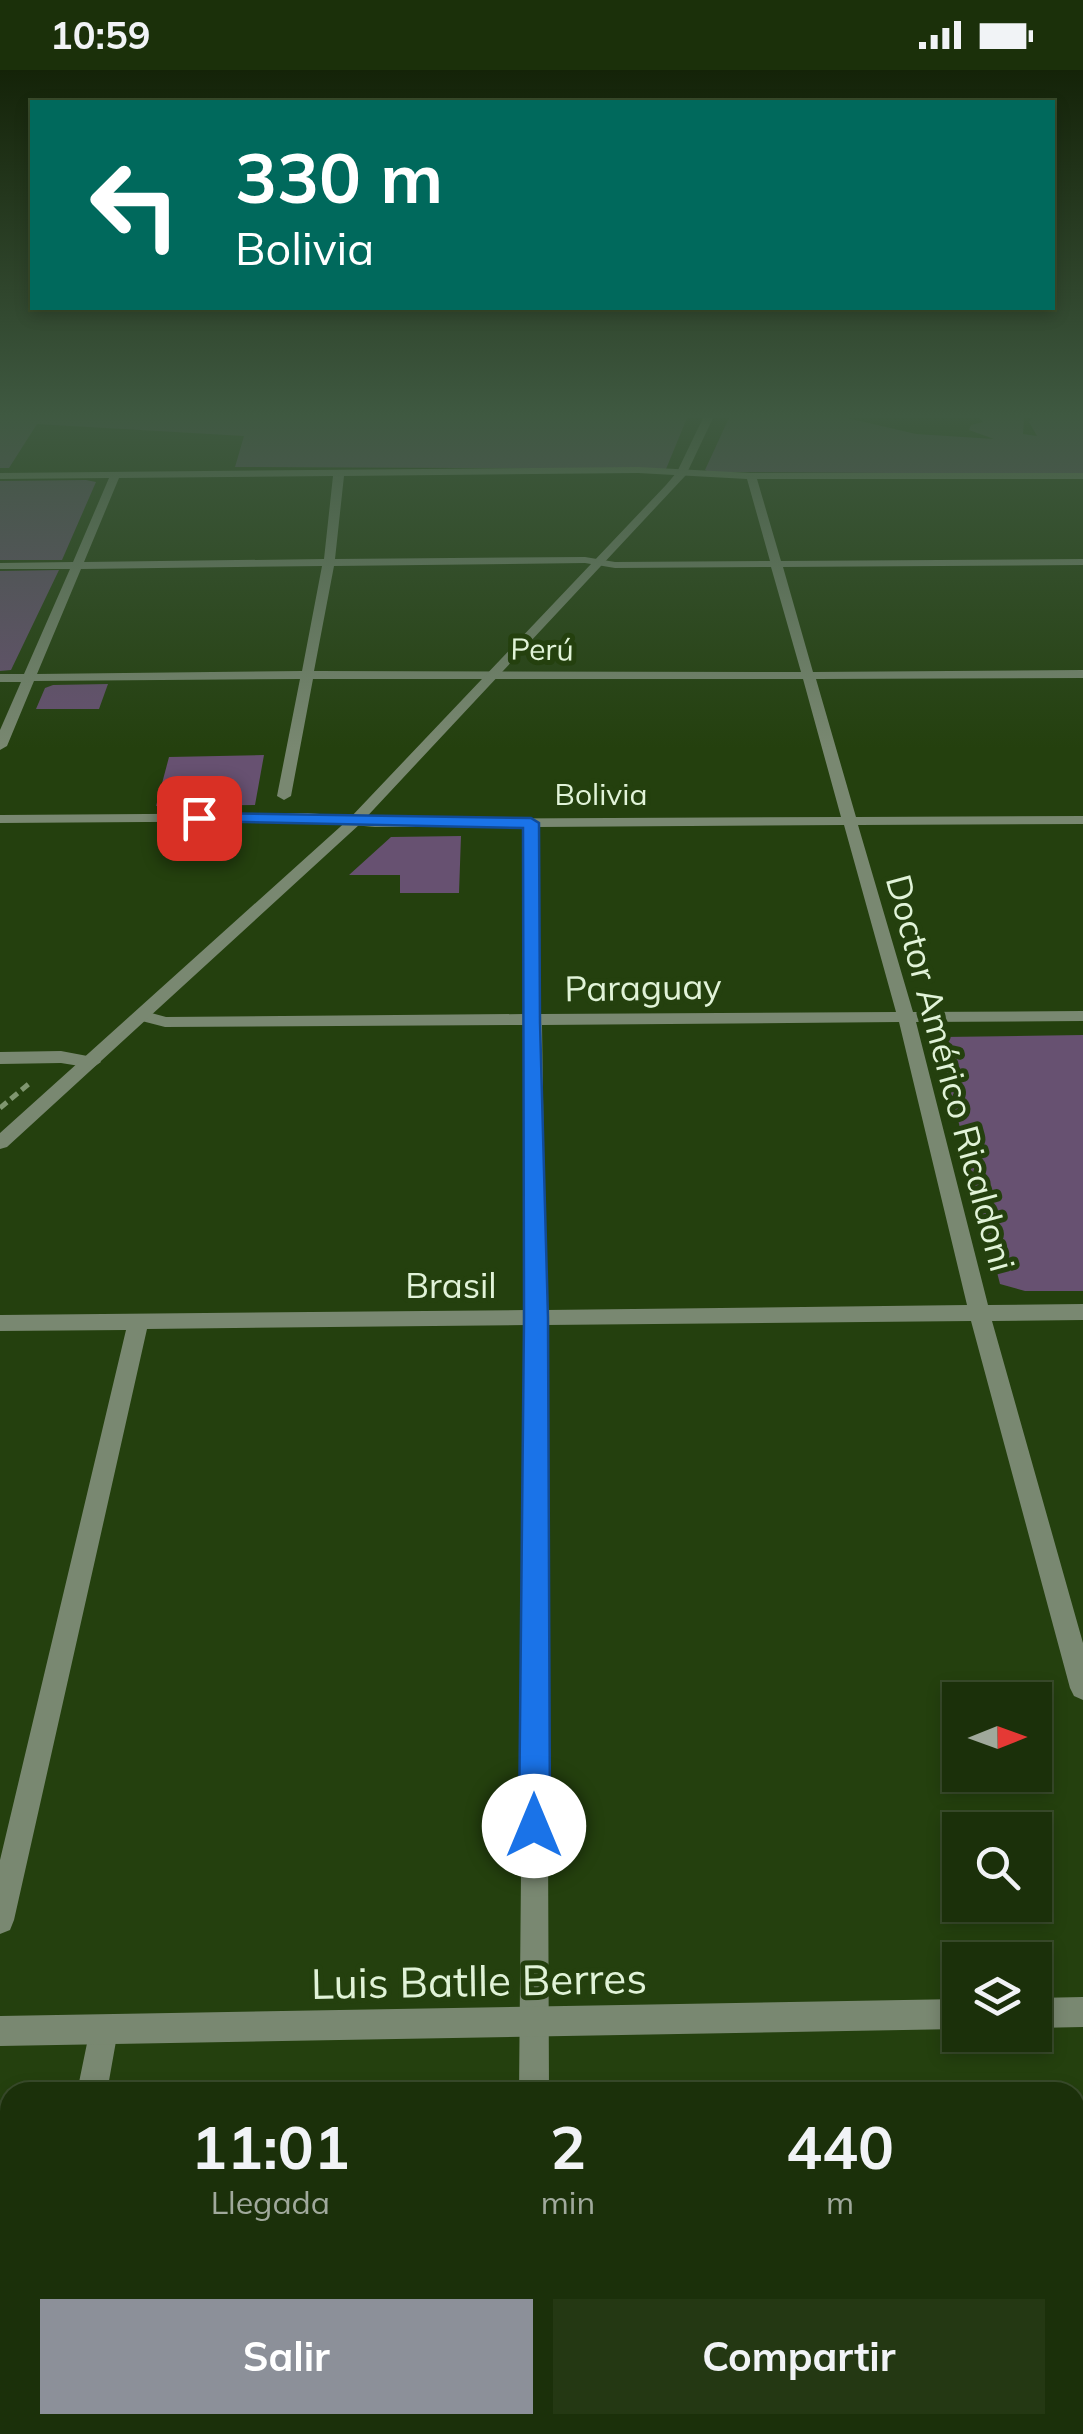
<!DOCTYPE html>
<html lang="es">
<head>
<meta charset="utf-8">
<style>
	:root { --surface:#1b300a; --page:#243813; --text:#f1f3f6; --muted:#a0a99c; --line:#394b2b; --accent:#8c9099 }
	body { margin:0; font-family:Mulish,sans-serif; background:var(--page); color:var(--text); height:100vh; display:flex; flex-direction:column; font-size:38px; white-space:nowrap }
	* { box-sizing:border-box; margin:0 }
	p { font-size:32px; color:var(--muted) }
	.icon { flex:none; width:55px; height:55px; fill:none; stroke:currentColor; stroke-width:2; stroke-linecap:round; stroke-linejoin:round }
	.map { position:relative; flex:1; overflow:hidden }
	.panel { position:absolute; left:0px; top:2012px; width:1085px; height:352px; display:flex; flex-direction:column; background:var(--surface); border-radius:30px 30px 0 0; box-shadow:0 5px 15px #0003,0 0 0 2px var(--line) }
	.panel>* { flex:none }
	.banner { position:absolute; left:30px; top:30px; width:1025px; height:210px; border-radius:0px; box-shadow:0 5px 15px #0003,0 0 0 2px var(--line); background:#00695c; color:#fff; overflow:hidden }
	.needle { width:65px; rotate:89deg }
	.tools { position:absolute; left:942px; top:1612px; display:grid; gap:20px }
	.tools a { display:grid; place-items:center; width:110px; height:110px; border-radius:0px; background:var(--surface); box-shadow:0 5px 15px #0003,0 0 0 2px var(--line); font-size:50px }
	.pin { position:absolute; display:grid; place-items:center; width:85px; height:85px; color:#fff; margin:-42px; border-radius:20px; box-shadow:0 5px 15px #0006 }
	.me { position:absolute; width:110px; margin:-55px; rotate:0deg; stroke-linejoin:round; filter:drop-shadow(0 0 8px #0008) }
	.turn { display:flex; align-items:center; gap:35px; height:210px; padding:0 40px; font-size:45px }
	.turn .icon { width:130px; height:130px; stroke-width:2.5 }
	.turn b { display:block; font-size:70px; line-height:85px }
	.eta { display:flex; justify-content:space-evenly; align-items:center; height:170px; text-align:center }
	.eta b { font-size:60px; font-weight:700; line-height:70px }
	.primary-button { display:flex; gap:20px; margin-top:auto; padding:20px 40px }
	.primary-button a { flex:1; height:115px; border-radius:0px; background:var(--accent); color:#fff; font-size:40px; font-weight:700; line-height:115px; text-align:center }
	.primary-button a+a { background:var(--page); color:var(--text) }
	.status { display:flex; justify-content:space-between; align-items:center; height:70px; padding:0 50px; background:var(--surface); direction:ltr }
	.status svg { height:28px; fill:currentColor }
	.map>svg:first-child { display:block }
	.green { fill:#675171 }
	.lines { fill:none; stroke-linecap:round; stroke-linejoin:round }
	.path { stroke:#7f966f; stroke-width:5; stroke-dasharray:9 5; stroke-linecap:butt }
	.minor { fill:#798871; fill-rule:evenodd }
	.tertiary { fill:#798871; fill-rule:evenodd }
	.route { fill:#1a73e8; stroke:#114b97; stroke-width:2.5 }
	.labels { text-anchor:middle; stroke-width:10; stroke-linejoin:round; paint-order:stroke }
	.far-street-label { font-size:30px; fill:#e1f3d8; stroke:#24400e }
	.street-label { font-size:35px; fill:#e1f3d8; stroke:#24400e }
	.near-street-label { font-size:42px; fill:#e1f3d8; stroke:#24400e }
</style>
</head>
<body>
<div class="status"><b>10:59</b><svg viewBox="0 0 49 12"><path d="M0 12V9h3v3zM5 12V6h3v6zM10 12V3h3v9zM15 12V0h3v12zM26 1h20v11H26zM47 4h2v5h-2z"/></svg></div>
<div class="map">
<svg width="1083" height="2364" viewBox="0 0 1083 2364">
	<rect width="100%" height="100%" fill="#24400e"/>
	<!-- green -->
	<path class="green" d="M0,348h687l-21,51 -431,-2 9,-31 -207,-12 -28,44h-9z
		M729,348h118l69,16 78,5 -25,-9 2,-5 12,-3 -3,-4h44l-1,16 14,2 -8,-14 3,-4h51v56l-374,-2 -4,-2z
		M86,410l10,2 -34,78h-62v-79z
		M59,500l-48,100 -11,1v-100z
		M108,614l-9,25h-63l9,-21 8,-3z
		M264,685l-9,50 -99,1 13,-49z
		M461,766l-2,57h-59v-18h-51l42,-38z
		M1083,965v256h-58l-25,-7 -62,-242 6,-5z"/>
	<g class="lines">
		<!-- path -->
		<path class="path" d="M0,1038l31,-26"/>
		<!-- minor -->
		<path class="minor" d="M638,397l113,6h332v6h-326l24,82 302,-2v6l-300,2 30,105 270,-2v8l-267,1 40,138 227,-1v8l-225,1 55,187 170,-1v10l-167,1 72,283 95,-1v16l-91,1 91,322v57l-9,-4 -4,-8 -99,-367 -425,4 3,767h-30l7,-767 -379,4 -133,591 -4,10 -10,4v-74l126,-530 -126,1v-16l526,-5 -2,-285 -359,2 -27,-7 -3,-4 9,-5 22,6 358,-3v-187h-149l-67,-6 -308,2v-8l308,-2 67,6 466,-2 -38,-138h-490l-22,117 -7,4 -7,-4 23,-117 -266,2 -27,65 -7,4v-20l21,-48h-21v-8h24l46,-105h-70v-6l73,-1 36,-84 -109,1v-6zM638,403l109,6 23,82 -155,1 -30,-5 -250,2 9,-83zM333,406l-9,83 -240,3 35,-84zM585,493l30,5 156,-1 30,105 -487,-1 20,-105zM322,496l-20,105 -265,3 44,-105zM844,755l52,187 -355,2 -3,-187zM899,952l68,283 -421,5 -4,-285z
			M61,981l37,7 3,4 -9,6 -31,-5 -61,1v-12z
			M103,1945l11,4 4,11 -11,62h-30l15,-73z
			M17,2355h34l-1,9h-34z
			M517,2355h34v9h-34z"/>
		<!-- tertiary -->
		<path class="tertiary" d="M703,348h10l-27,57 -326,349 -353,323 -7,2v-16l350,-315 316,-333 11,-13z
			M1083,1927v30l-48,1v-30z
			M960,1929v30l-960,17v-30z"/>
	</g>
	<!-- sky -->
	<linearGradient id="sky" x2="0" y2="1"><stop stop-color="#142308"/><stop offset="0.51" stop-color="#3f5941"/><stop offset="1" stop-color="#3f5941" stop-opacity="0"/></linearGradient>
	<rect width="1083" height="678" fill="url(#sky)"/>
	<!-- route -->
	<path class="route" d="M199,743l332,5 8,5 1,199 8,296 2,508 -5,11 -11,5 -10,-5 -5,-11 5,-508 -1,-490 -330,-7 -3,-3z"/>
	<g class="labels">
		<!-- far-street labels -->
		<g class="far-street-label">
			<text transform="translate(542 580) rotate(1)" y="10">Perú</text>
			<text x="601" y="735">Bolivia</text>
		</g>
		<!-- street labels -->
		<g class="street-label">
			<text transform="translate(643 918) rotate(-1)" y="12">Paraguay</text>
			<text transform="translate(950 1003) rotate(75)" y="12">Doctor Américo Ricaldoni</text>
			<text x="451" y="1228">Brasil</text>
		</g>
		<!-- near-street labels -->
		<g class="near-street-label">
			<text transform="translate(479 1911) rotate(-1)" y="15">Luis Batlle Berres</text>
		</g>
	</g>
</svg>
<div class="tools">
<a><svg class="needle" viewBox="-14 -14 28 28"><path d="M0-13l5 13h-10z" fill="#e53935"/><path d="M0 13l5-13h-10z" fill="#a0a99c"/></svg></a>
<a><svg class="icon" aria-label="search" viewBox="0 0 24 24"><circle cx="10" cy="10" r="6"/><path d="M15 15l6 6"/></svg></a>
<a><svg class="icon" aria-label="layers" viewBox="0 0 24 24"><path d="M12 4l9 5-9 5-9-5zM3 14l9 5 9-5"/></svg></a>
</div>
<div class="pin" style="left:199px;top:748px;background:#d93025"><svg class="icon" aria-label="arrive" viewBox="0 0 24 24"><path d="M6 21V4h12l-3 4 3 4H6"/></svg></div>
<svg class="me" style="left:534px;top:1756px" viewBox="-20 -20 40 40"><circle r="19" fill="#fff"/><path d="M0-13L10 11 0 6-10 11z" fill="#1a73e8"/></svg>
<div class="banner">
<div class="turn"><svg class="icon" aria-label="left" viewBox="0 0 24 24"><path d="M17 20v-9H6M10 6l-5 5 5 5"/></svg><div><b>330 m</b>Bolivia</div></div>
</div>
<section class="panel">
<div class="eta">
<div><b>11:01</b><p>Llegada</p></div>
<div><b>2</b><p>min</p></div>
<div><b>440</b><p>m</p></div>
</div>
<div class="primary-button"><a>Salir</a><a>Compartir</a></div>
</section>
</div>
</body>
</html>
